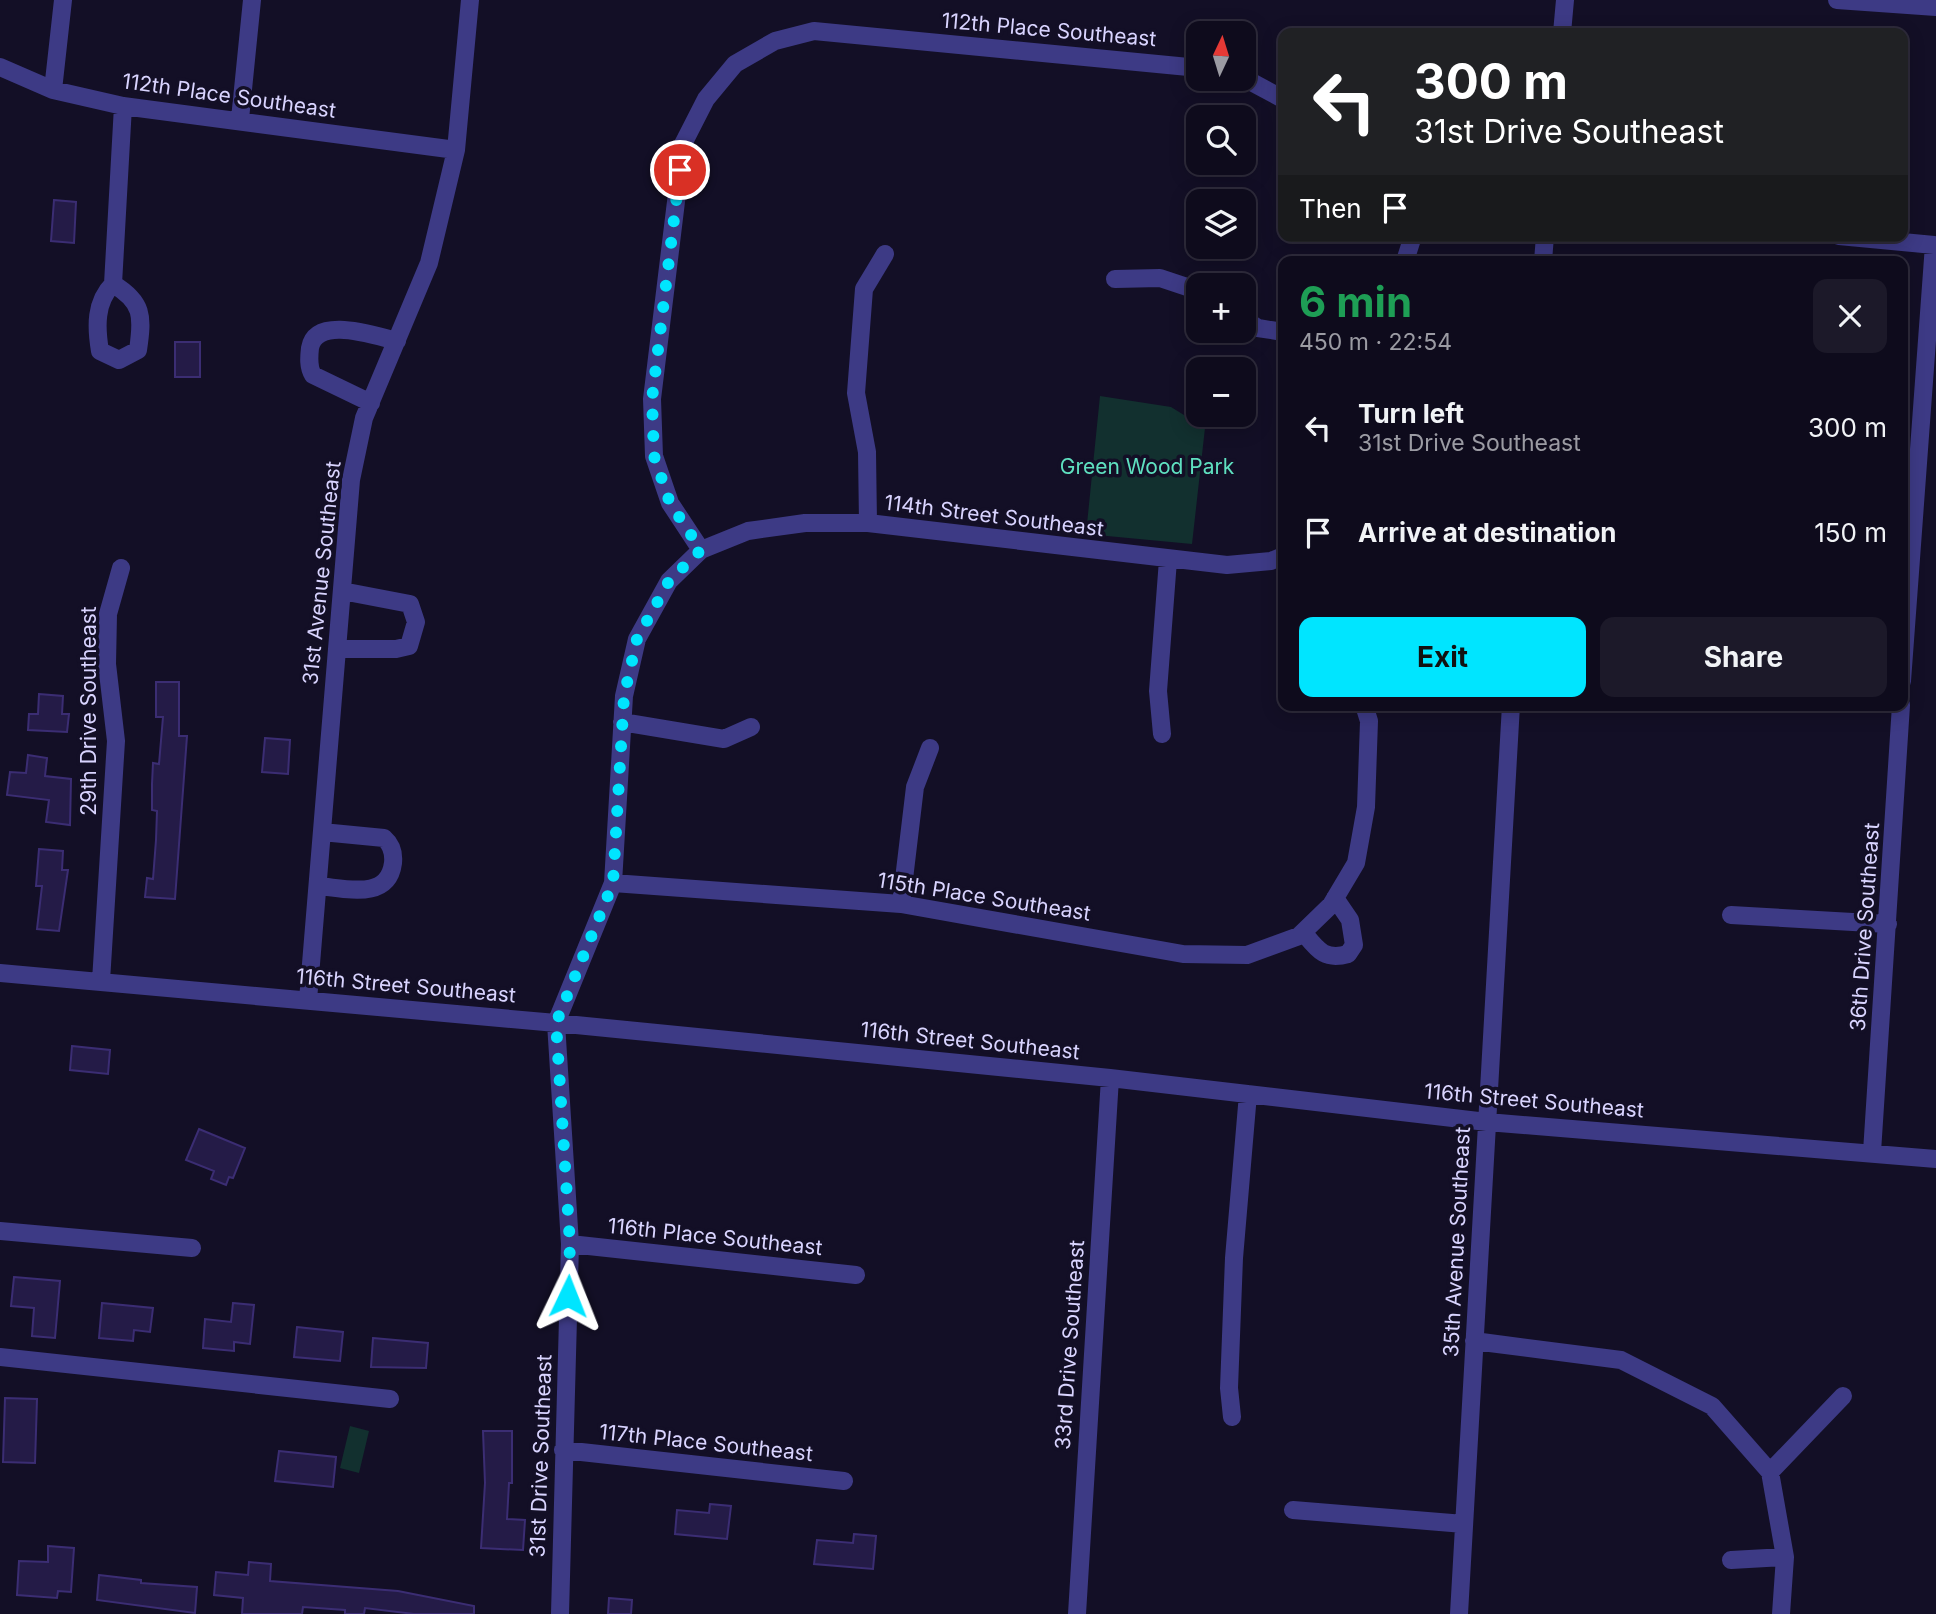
<!DOCTYPE html>
<html lang="en">
<head>
<meta charset="utf-8">
<style>
	:root { --surface:#0e0b1c; --page:#1c1929; --text:#f1f3f6; --muted:#9b9ba3; --line:#2e2b3b; --accent:#00e5ff }
	body { margin:0; font-family:Inter,sans-serif; background:var(--page); color:var(--text); height:100vh; display:flex; flex-direction:column; font-size:26px; white-space:nowrap }
	* { box-sizing:border-box; margin:0 }
	p { font-size:23px; color:var(--muted) }
	.icon { flex:none; width:38px; height:38px; fill:none; stroke:currentColor; stroke-width:2; stroke-linecap:round; stroke-linejoin:round }
	.map { position:relative; flex:1; overflow:hidden }
	.drawer { position:absolute; left:1278px; top:256px; width:630px; height:455px; display:flex; flex-direction:column; background:var(--surface); border-radius:14px; box-shadow:0 4px 18px #0003,0 0 0 2px var(--line) }
	.drawer>* { flex:none }
	.guide { position:absolute; left:1278px; top:28px; width:630px; height:214px; border-radius:14px; box-shadow:0 4px 18px #0003,0 0 0 2px var(--line); background:#202124; color:#fff; overflow:hidden }
	.needle { width:46px; rotate:4deg }
	.buttons { position:absolute; left:1186px; top:21px; display:grid; gap:14px }
	.buttons a { display:grid; place-items:center; width:70px; height:70px; border-radius:14px; background:var(--surface); box-shadow:0 4px 18px #0003,0 0 0 2px var(--line); font-size:35px }
	.pin { position:absolute; display:grid; place-items:center; width:60px; height:60px; color:#fff; margin:-30px; border:4px solid #fff; border-radius:50%; box-shadow:0 2px 7px #0007 }
	.me { position:absolute; width:77px; margin:-38px; rotate:2deg; stroke-linejoin:round; filter:drop-shadow(0 0 5px #0008) }
	.turn { display:flex; align-items:center; gap:24px; height:147px; padding:0 21px; font-size:32px }
	.turn .icon { width:91px; height:91px; stroke-width:2.5 }
	.turn b { display:block; font-size:49px; line-height:60px }
	.then { display:flex; align-items:center; height:66px; padding:0 21px; background:#0003; gap:14px; font-size:26px }
	.round { display:grid; place-items:center; flex:none; width:74px; height:74px; border-radius:14px; background:var(--page) }
	.headline { display:flex; align-items:center; justify-content:space-between; height:119px; padding:0 21px }
	h1 { font-size:42px; font-weight:700; line-height:52px; color:#1e9e55 }
	.action { display:flex; gap:14px; margin-top:auto; padding:14px 21px }
	.action a { flex:1; height:80px; border-radius:14px; background:var(--accent); color:#111; font-size:28px; font-weight:700; line-height:80px; text-align:center }
	.action a+a { background:var(--page); color:var(--text) }
	ul { padding:0; list-style:none }
	li { display:flex; align-items:center; gap:21px; height:105px; padding:0 21px }
	li div { flex:1 }
	li b { display:block; font-size:26px }
	li em { font-style:normal }
	.map>svg:first-child { display:block }
	.green { fill:#12302f }
	.building { fill:#241b47; stroke:#3b2d73; stroke-width:2 }
	.lines { fill:none; stroke-linecap:round; stroke-linejoin:round }
	.minor { stroke:#3d3a85; stroke-width:18 }
	.route { stroke:#00e5ff; stroke-width:12; stroke-dasharray:0 21.6 }
	.labels { text-anchor:middle; stroke-width:7; stroke-linejoin:round; paint-order:stroke }
	.street-label { font-size:21px; fill:#d9d4ff; stroke:#130f26 }
	.park-label { font-size:21px; fill:#5fe0c0; stroke:#130f26 }
</style>
</head>
<body>
<div class="map">
<svg width="1936" height="1614" viewBox="0 0 1936 1614">
	<rect width="100%" height="100%" fill="#130f26"/>
	<!-- green -->
	<path class="green" d="M1100,396l71,11 34,21 -13,116 -106,-10z
		M350,1426l19,5 -10,42 -19,-5z"/>
	<!-- building -->
	<path class="building" d="M54,200l22,2 -2,41 -23,-2z
		M175,342h25v35h-25z
		M156,682h23v54h8l-12,163 -30,-2 2,-19 6,1 3,-39 1,-29 -5,-1v-26l1,-21 6,1 4,-47h-7z
		M39,694l24,2 -1,18h7l-2,18 -39,-2 1,-16h9z
		M265,738l25,2 -2,34 -26,-2z
		M28,755l19,3 -2,18 26,3 -1,46 -24,-3 3,-22 -42,-5 3,-23 16,1z
		M39,849l24,2 -1,19h6l-9,61 -22,-2 5,-43h-6z
		M72,1046l38,4 -2,24 -38,-4z
		M199,1129l46,19 -12,30 -4,-1 -3,8 -15,-6 3,-8 -28,-11z
		M14,1277l46,4 -5,57 -23,-2 2,-28 -23,-2z
		M102,1303l51,5 -3,24 -16,-2 -1,11 -34,-3z
		M233,1303l21,2 -4,39 -16,-2v9l-31,-3 2,-29 26,3z
		M297,1327l46,5 -3,29 -46,-4z
		M373,1338l55,5 -2,25 -55,-1z
		M5,1398l32,1 -2,64 -32,-1z
		M483,1431h29v52h-3l-2,36 18,1 -2,30 -42,-2 4,-65z
		M279,1451l57,6 -3,30 -58,-6z
		M710,1504l21,2 -4,33 -52,-5 2,-24 32,3z
		M854,1534l22,2 -3,33 -59,-5 3,-24 36,3z
		M48,1546l26,2 -3,44 -13,-1 -1,7 -40,-3 2,-34 29,1z
		M249,1562l22,2 -1,17 128,10 76,15v8h-60l-49,-6 -1,6h-19v-4l-42,-3 -1,7h-60l1,-16 -29,-3 2,-23 32,3z
		M99,1575l42,5v3l56,4 -2,26 -98,-13z
		M609,1598l23,2 -1,14h-23z"/>
	<g class="lines">
		<!-- minor -->
		<path class="minor" d="M1837,0l99,7
			M1562,33l3,-33
			M0,67l53,23 70,16 333,44
			M1244,78l39,21
			M53,90l10,-90
			M240,119l12,-119
			M1839,236l95,9 -32,436
			M1405,261l8,-25
			M1543,261l2,-25
			M1115,279l45,-1 39,13
			M113,284c30,18 30,32 25,66l-19,10 -19,-9c-4,-24 -5,-49 13,-67l10,-178
			M1244,319l14,9 25,4
			M371,403l-58,-28c-5,-8 -4,-18 -3,-27 6,-33 65,-12 87,-7
			M868,523l-1,-71 -11,-59 8,-104 21,-35
			M701,550l-31,-47 -16,-47 -2,-57 31,-255 23,-45 29,-35 40,-23 39,-10 385,37
			M337,649h59l13,-3 7,-24 -6,-18 -68,-13
			M622,722l102,17 27,-12
			M1162,734l-4,-43 10,-131
			M613,883l288,21 282,50 64,1 52,-19 32,-31 25,-42 10,-56 3,-86 -5,-16
			M318,886c27,2 70,15 75,-23 1,-10 -1,-18 -9,-25l-62,-6
			M901,904l14,-117 15,-39
			M1731,915l157,9
			M1303,932c14,17 21,29 45,22l6,-9 -4,-25 -15,-22
			M0,973l556,50 554,55 377,44 449,37
			M101,981l15,-240 -9,-77 1,-50 13,-46
			M308,1000l43,-520 13,-62 65,-155 27,-113 14,-150
			M1872,1152l29,-447
			M0,1231l192,17
			M570,1244l286,31
			M1474,1341l147,19 91,46 58,66 15,85 -4,57
			M0,1357l390,42
			M1232,1417l-3,-29 5,-130 14,-164
			M563,1450l281,31
			M1770,1472l73,-76
			M1293,1510l171,14
			M1731,1560l54,-3
			M560,1614l10,-370 -14,-221 57,-140 11,-187 13,-57 32,-58 32,-31 47,-19 57,-8h63l359,42 44,-4 12,-5
			M1077,1614l33,-536
			M1459,1614l52,-909"/>
	</g>
	<g class="lines">
		<!-- route -->
		<path class="route" d="M568,1296l2,-52 -14,-221 57,-140 11,-187 13,-57 32,-58 32,-31 -31,-47 -16,-47 -2,-57 28,-229"/>
	</g>
	<g class="labels">
		<!-- street labels -->
		<g class="street-label">
			<text transform="translate(1049 30) rotate(5)" y="7">112th Place Southeast</text>
			<text transform="translate(229 96) rotate(8)" y="7">112th Place Southeast</text>
			<text transform="translate(994 516) rotate(7)" y="7">114th Street Southeast</text>
			<text transform="translate(322 573) rotate(-84)" y="7">31st Avenue Southeast</text>
			<text transform="translate(89 711) rotate(-90)" y="7">29th Drive Southeast</text>
			<text transform="translate(984 897) rotate(9)" y="7">115th Place Southeast</text>
			<text transform="translate(1865 927) rotate(-86)" y="7">36th Drive Southeast</text>
			<text transform="translate(406 986) rotate(5)" y="7">116th Street Southeast</text>
			<text transform="translate(970 1041) rotate(6)" y="7">116th Street Southeast</text>
			<text transform="translate(1534 1101) rotate(5)" y="7">116th Street Southeast</text>
			<text transform="translate(715 1237) rotate(6)" y="7">116th Place Southeast</text>
			<text transform="translate(1457 1242) rotate(-87)" y="7">35th Avenue Southeast</text>
			<text transform="translate(1070 1345) rotate(-86)" y="7">33rd Drive Southeast</text>
			<text transform="translate(706 1443) rotate(6)" y="7">117th Place Southeast</text>
			<text transform="translate(541 1456) rotate(-88)" y="7">31st Drive Southeast</text>
		</g>
		<!-- park labels -->
		<g class="park-label">
			<text x="1147" y="474">Green Wood Park</text>
		</g>
	</g>
</svg>
<div class="buttons">
<a><svg class="needle" viewBox="-14 -14 28 28"><path d="M0-13l5 13h-10z" fill="#e53935"/><path d="M0 13l5-13h-10z" fill="#9b9ba3"/></svg></a>
<a><svg class="icon" aria-label="search" viewBox="0 0 24 24"><circle cx="10" cy="10" r="6"/><path d="M15 15l6 6"/></svg></a>
<a><svg class="icon" aria-label="layers" viewBox="0 0 24 24"><path d="M12 4l9 5-9 5-9-5zM3 14l9 5 9-5"/></svg></a>
<a>+</a>
<a>−</a>
</div>
<div class="pin" style="left:680px;top:170px;background:#d93025"><svg class="icon" aria-label="arrive" viewBox="0 0 24 24"><path d="M6 21V4h12l-3 4 3 4H6"/></svg></div>
<svg class="me" style="left:568px;top:1296px" viewBox="-20 -20 40 40"><path d="M0-17L14 15 0 8-14 15z" fill="#00e5ff" stroke="#fff" stroke-width="4"/></svg>
<div class="guide">
<div class="turn"><svg class="icon" aria-label="left" viewBox="0 0 24 24"><path d="M17 20v-9H6M10 6l-5 5 5 5"/></svg><div><b>300 m</b>31st Drive Southeast</div></div>
<div class="then">Then<svg class="icon" aria-label="arrive" viewBox="0 0 24 24"><path d="M6 21V4h12l-3 4 3 4H6"/></svg></div>
</div>
<section class="drawer">
<div class="headline"><div><h1>6 min</h1><p>450 m · 22:54</p></div><a class="round"><svg class="icon" aria-label="close" viewBox="0 0 24 24"><path d="M6 6l12 12M18 6L6 18"/></svg></a></div>
<ul>
<li><svg class="icon" aria-label="left" viewBox="0 0 24 24"><path d="M17 20v-9H6M10 6l-5 5 5 5"/></svg><div><b>Turn left</b><p>31st Drive Southeast</p></div><em>300 m</em></li>
<li><svg class="icon" aria-label="arrive" viewBox="0 0 24 24"><path d="M6 21V4h12l-3 4 3 4H6"/></svg><div><b>Arrive at destination</b></div><em>150 m</em></li>
</ul>
<div class="action"><a>Exit</a><a>Share</a></div>
</section>
</div>
</body>
</html>
